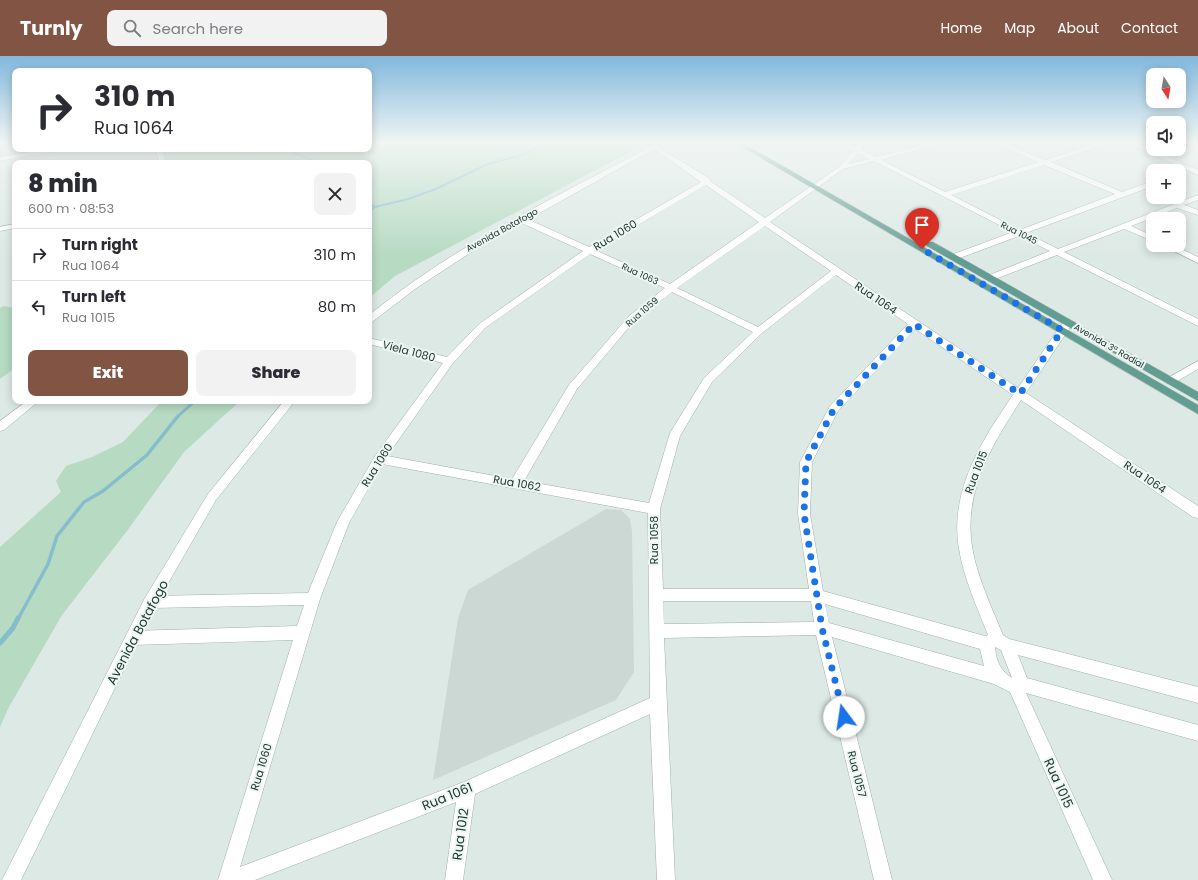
<!DOCTYPE html>
<html lang="en">
<head>
<meta charset="utf-8">
<style>
	:root { --surface:#fff; --page:#f2f2f3; --text:#2b2b33; --muted:#7c7c81; --line:#e1e1e2; --accent:#825443 }
	body { margin:0; font-family:Poppins,sans-serif; background:var(--page); color:var(--text); height:100vh; display:flex; flex-direction:column; font-size:15px; white-space:nowrap }
	* { box-sizing:border-box; margin:0 }
	p { font-size:13px; color:var(--muted) }
	.icon { flex:none; width:22px; height:22px; fill:none; stroke:currentColor; stroke-width:2; stroke-linecap:round; stroke-linejoin:round }
	.map { position:relative; flex:1; overflow:hidden }
	.drawer { position:absolute; left:12px; top:104px; width:360px; height:244px; display:flex; flex-direction:column; background:var(--surface); border-radius:8px; box-shadow:0 2px 10px #0003 }
	.drawer>* { flex:none }
	.guide { position:absolute; left:12px; top:12px; width:360px; height:84px; border-radius:8px; box-shadow:0 2px 10px #0003; background:#fff; color:var(--text); overflow:hidden }
	.needle { width:26px; rotate:169deg }
	.controls { position:absolute; left:1146px; top:12px; display:grid; gap:8px }
	.controls a { display:grid; place-items:center; width:40px; height:40px; border-radius:8px; background:var(--surface); box-shadow:0 2px 10px #0003; font-size:20px }
	.pin { position:absolute; display:grid; place-items:center; width:34px; height:34px; color:#fff; margin:-41px -17px; border-radius:50% 50% 50% 0; rotate:-45deg; box-shadow:0 0 4px #0007 }
	.pin .icon { rotate:45deg }
	.me { position:absolute; width:44px; margin:-22px; rotate:346deg; stroke-linejoin:round; filter:drop-shadow(0 0 3px #0008) }
	.turn { display:flex; align-items:center; gap:14px; height:84px; padding:0 16px; font-size:18px }
	.turn .icon { width:52px; height:52px; stroke-width:2.5 }
	.turn b { display:block; font-size:28px; line-height:34px }
	.round { display:grid; place-items:center; flex:none; width:42px; height:42px; border-radius:8px; background:var(--page) }
	.overview { display:flex; align-items:center; justify-content:space-between; height:68px; padding:0 16px }
	h1 { font-size:24px; font-weight:800; line-height:30px }
	.primary-button { display:flex; gap:8px; margin-top:auto; padding:8px 16px }
	.primary-button a { flex:1; height:46px; border-radius:8px; background:var(--accent); color:#fff; font-size:16px; font-weight:800; line-height:46px; text-align:center }
	.primary-button a+a { background:var(--page); color:var(--text) }
	ul { padding:0; list-style:none }
	li { display:flex; align-items:center; gap:12px; height:52px; padding:0 16px; border-top:1px solid var(--line) }
	li div { flex:1 }
	li b { display:block; font-size:15px }
	li em { font-style:normal }
	header { display:flex; align-items:center; gap:24px; box-sizing:border-box; height:56px; padding:0 20px; background:var(--accent); color:#fff }
	header strong { font-size:19px }
	nav { display:flex; gap:22px; margin-inline-start:auto; font-size:14px }
	.search { width:280px; height:36px; background:var(--page); display:flex; align-items:center; gap:10px; box-sizing:border-box; padding:0 14px; border-radius:8px; color:var(--muted); font-size:15px }
	.map>svg:first-child { display:block }
	.built { fill:#ccd8d4 }
	.green { fill:#b6dac2 }
	.lines { fill:none; stroke-linecap:round; stroke-linejoin:round }
	.stream-far3 { stroke:#86bdcd; stroke-width:2 }
	.stream-far2 { stroke:#86bdcd; stroke-width:3 }
	.stream-far1 { stroke:#86bdcd; stroke-width:3.5 }
	.stream { stroke:#86bdcd; stroke-width:5 }
	.street-casing { stroke:#a1b0ac; stroke-width:1 }
	.secondary-casing { stroke:#9db4ad; stroke-width:1 }
	.primary-casing { stroke:#bcc3c2; stroke-width:1 }
	.street { fill:#fff; fill-rule:evenodd }
	.secondary { fill:#fff; fill-rule:evenodd }
	.primary { fill:#639d92; fill-rule:evenodd }
	.route { stroke:#1a73e8; stroke-width:7; stroke-dasharray:0 12.6 }
	.labels { text-anchor:middle; stroke-width:4; stroke-linejoin:round; paint-order:stroke }
	.far-street-label { font-size:9px; fill:#203833; stroke:#edf6f2 }
	.street-label { font-size:11px; fill:#203833; stroke:#edf6f2 }
	.near-street-label { font-size:13px; fill:#203833; stroke:#edf6f2 }
</style>
</head>
<body>
<header>
<strong>Turnly</strong>
<div class="search"><svg class="icon" aria-label="search" viewBox="0 0 24 24"><circle cx="10" cy="10" r="6"/><path d="M15 15l6 6"/></svg>Search here</div>
<nav><a>Home</a><a>Map</a><a>About</a><a>Contact</a></nav>
</header>
<div class="map">
<svg width="1198" height="824" viewBox="0 0 1198 824">
	<rect width="100%" height="100%" fill="#dde9e5"/>
	<!-- built -->
	<path class="built" d="M606,453l15,1 9,9 2,12 2,141 -18,28 -183,80 25,-162 10,-28z"/>
	<!-- green -->
	<path class="green" d="M369,86h280l-254,134 -26,22v-135h-203l-3,-14h206z
		M3,250l12,2v60l-15,11v-71z
		M162,345h78l-56,51 -57,79 -65,84 -53,92 -9,20v-180l61,-55 -5,-11 10,-15 26,-9 31,-15z"/>
	<g class="lines">
		<!-- stream-far3 -->
		<path class="stream-far3" d="M291,93l3,4 26,10
			M369,147l6,4
			M369,155l6,-4 33,-8 28,-10 52,-25 31,-8 33,-14"/>
		<!-- stream-far2 -->
		<path class="stream-far2" d="M177,361l18,-16"/>
		<!-- stream-far1 -->
		<path class="stream-far1" d="M18,563l30,-55 9,-28 27,-34 19,-11 44,-36 31,-39"/>
		<!-- stream -->
		<path class="stream" d="M0,587l13,-15 5,-10"/>
		<!-- street casing -->
		<g class="street-casing">
			<path id="street" d="M838,86h8l10,5 5,-5h6l-6,7 15,8 58,-15h10l-1,1 -62,17 64,32 93,-30 -44,-19 -1,-1h8l44,18 56,-18h9l-1,1 -58,19 71,30 31,-11v5l-127,47 32,16 140,-54v5l-14,5 14,5v5l-21,-7 -46,18 22,10v5l-29,-12 -60,23 134,67v7l-141,-71 -64,25h-6l-1,-2 1,-2 63,-25 -31,-15 -62,23h-6l-1,-2 1,-2 62,-23 -139,-71 -31,8 -73,53 248,166 41,-60 6,-7h6l2,2 -47,70 172,113v12l-5,-1 -172,-117c-33,51 -62,99 -46,161 7,26 18,50 28,74l6,4 189,48v16l-180,-48 9,23 171,47v16l-172,-48 86,187h-19l-83,-188 -16,-8 -162,-47 60,243h-18l-58,-245 -152,3 11,242h-18l-7,-166 -175,80 -12,86h-18l11,-78 -201,78h-37l75,-240 -161,5 -5,-2 -2,-5 2,-5 5,-2 165,-5 7,-21 -154,3 -5,-2 -2,-4 2,-4 5,-2 158,-3 29,-71 38,-66 68,-93 -74,-19v-6l78,19 32,-33 104,-73 -66,-30v-4h6l66,30 112,-65 -48,-34 -1,-1 3,-2 55,34v2l55,37 74,-51 14,-16zM858,97l11,6 -21,5zM1044,109l71,29 -95,36 -69,-35zM706,129l53,37 -89,62 -75,-34zM765,170l66,45 -73,56 -81,-39zM590,198l75,34 -36,28 -60,69 -57,94 -125,-23 66,-93 32,-35zM836,219l72,49 -78,82 -30,56 -2,52 11,75h-146l-3,-80 20,-73 32,-54 50,-49zM672,236l81,40 -49,46 -34,55 -21,70 -125,-22 53,-92 58,-69zM915,273l98,66c-31,45 -64,96 -54,154 5,30 18,58 29,86l-3,1 -162,-45 -13,-77 2,-52 26,-51zM382,408l266,49 2,185 -186,84 -224,85 80,-268 29,-76zM663,545h148l3,21 -150,2zM825,548l155,45 4,17 -155,-43zM995,591l6,3 11,28c-12,-7 -16,-18 -17,-31z
				M1126,86h8l64,28v5z
				M1190,86h8v5z
				M45,93h15l-3,2 -57,10v-4z
				M156,93h6l3,14h-6z
				M15,168v4l-15,3v-4z
				M1162,189h11l25,12v6z
				M1198,305v8l-24,14h-8l-1,-2 1,-2z
				M27,345h12l-35,29 -4,1v-10z"/>
		</g>
		<!-- secondary casing -->
		<g class="secondary-casing">
			<path id="secondary" d="M660,86h7l-185,103 -67,44 -43,33 -3,1v-8c88,-71 191,-121 291,-173z
				M284,345h11l-79,99 -61,106 -134,274h-19l143,-282 63,-104z"/>
		</g>
		<!-- primary casing -->
		<g class="primary-casing">
			<path id="primary" d="M734,86h7l457,263v9z
				M927,186h6l265,150v9l-271,-155 -1,-2z"/>
		</g>
		<!-- street -->
		<use href="#street" class="street"/>
		<!-- secondary -->
		<use href="#secondary" class="secondary"/>
		<!-- primary -->
		<use href="#primary" class="primary"/>
	</g>
	<!-- sky -->
	<linearGradient id="sky" x2="0" y2="1"><stop stop-color="#81b8dd"/><stop offset="0.43" stop-color="#f0f5f3"/><stop offset="1" stop-color="#f0f5f3" stop-opacity="0"/></linearGradient>
	<rect width="1198" height="201" fill="url(#sky)"/>
	<g class="lines">
		<!-- route -->
		<path class="route" d="M844,661l-22,-89 -18,-114 2,-52 28,-53 80,-85 106,70 42,-64 -140,-81"/>
	</g>
	<g class="labels">
		<!-- far-street labels -->
		<g class="far-street-label">
			<text transform="translate(502 174) rotate(-29)" y="3">Avenida Botafogo</text>
			<text transform="translate(1019 177) rotate(27)" y="3">Rua 1045</text>
			<text transform="translate(640 218) rotate(25)" y="3">Rua 1063</text>
			<text transform="translate(642 256) rotate(-41)" y="3">Rua 1059</text>
			<text transform="translate(1109 290) rotate(30)" y="3">Avenida 3ª Radial</text>
		</g>
		<!-- street labels -->
		<g class="street-label">
			<text transform="translate(615 179) rotate(-31)" y="4">Rua 1060</text>
			<text transform="translate(876 242) rotate(34)" y="4">Rua 1064</text>
			<text transform="translate(409 295) rotate(15)" y="4">Viela 1080</text>
			<text transform="translate(377 409) rotate(-58)" y="4">Rua 1060</text>
			<text transform="translate(976 416) rotate(-69)" y="4">Rua 1015</text>
			<text transform="translate(1145 421) rotate(34)" y="4">Rua 1064</text>
			<text transform="translate(517 427) rotate(10)" y="4">Rua 1062</text>
			<text transform="translate(654 484) rotate(-90)" y="4">Rua 1058</text>
			<text transform="translate(261 711) rotate(-73)" y="4">Rua 1060</text>
			<text transform="translate(857 718) rotate(76)" y="4">Rua 1057</text>
		</g>
		<!-- near-street labels -->
		<g class="near-street-label">
			<text transform="translate(137 576) rotate(-62)" y="5">Avenida Botafogo</text>
			<text transform="translate(1059 727) rotate(66)" y="5">Rua 1015</text>
			<text transform="translate(447 740) rotate(-22)" y="5">Rua 1061</text>
			<text transform="translate(460 778) rotate(-82)" y="5">Rua 1012</text>
		</g>
	</g>
</svg>
<div class="controls">
<a><svg class="needle" viewBox="-14 -14 28 28"><path d="M0-13l5 13h-10z" fill="#e53935"/><path d="M0 13l5-13h-10z" fill="#7c7c81"/></svg></a>
<a><svg class="icon" aria-label="sound" viewBox="0 0 24 24"><path d="M4 9h4l5-4v14l-5-4H4zM17 9q2 3 0 6"/></svg></a>
<a>+</a>
<a>−</a>
</div>
<div class="pin" style="left:922px;top:193px;background:#d93025"><svg class="icon" aria-label="arrive" viewBox="0 0 24 24"><path d="M6 21V4h12l-3 4 3 4H6"/></svg></div>
<svg class="me" style="left:844px;top:661px" viewBox="-20 -20 40 40"><circle r="19" fill="#fff"/><path d="M0-13L10 11 0 6-10 11z" fill="#1a73e8"/></svg>
<div class="guide">
<div class="turn"><svg class="icon" aria-label="right" viewBox="0 0 24 24"><path d="M7 20v-9h11M14 6l5 5-5 5"/></svg><div><b>310 m</b>Rua 1064</div></div>
</div>
<section class="drawer">
<div class="overview"><div><h1>8 min</h1><p>600 m · 08:53</p></div><a class="round"><svg class="icon" aria-label="close" viewBox="0 0 24 24"><path d="M6 6l12 12M18 6L6 18"/></svg></a></div>
<ul>
<li><svg class="icon" aria-label="right" viewBox="0 0 24 24"><path d="M7 20v-9h11M14 6l5 5-5 5"/></svg><div><b>Turn right</b><p>Rua 1064</p></div><em>310 m</em></li>
<li><svg class="icon" aria-label="left" viewBox="0 0 24 24"><path d="M17 20v-9H6M10 6l-5 5 5 5"/></svg><div><b>Turn left</b><p>Rua 1015</p></div><em>80 m</em></li>
</ul>
<div class="primary-button"><a>Exit</a><a>Share</a></div>
</section>
</div>
</body>
</html>
